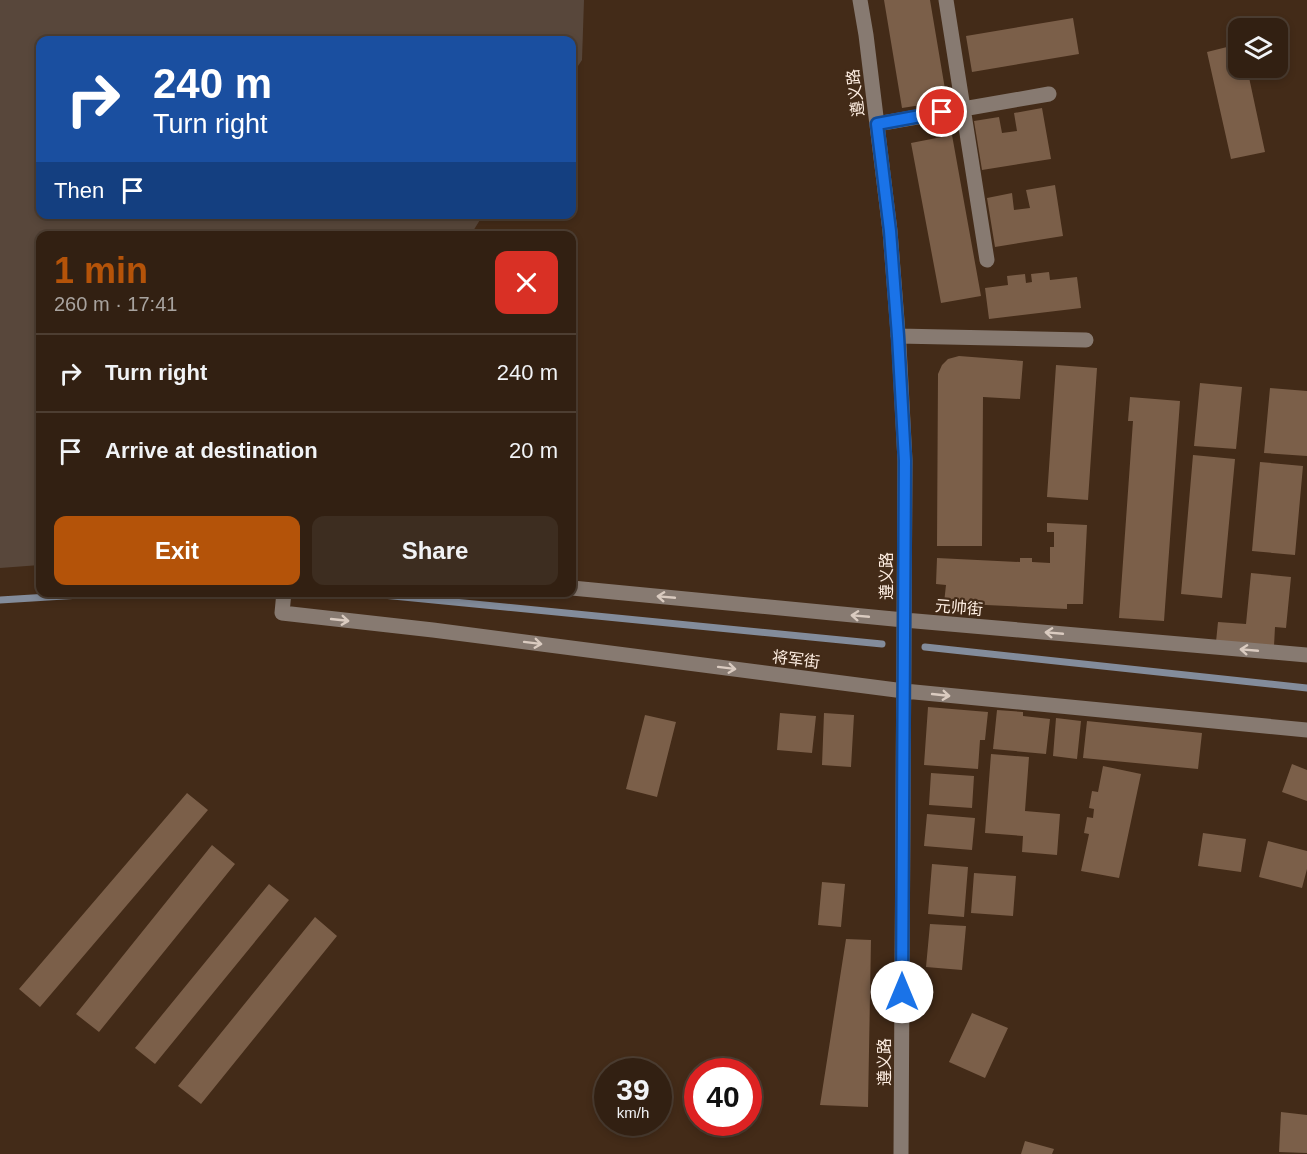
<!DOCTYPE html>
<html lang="en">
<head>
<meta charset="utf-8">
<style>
	:root { --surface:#322012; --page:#3d2d20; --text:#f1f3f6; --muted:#a8a39f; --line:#4d3e32; --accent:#b45309 }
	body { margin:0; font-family:Arial,"Noto Sans SC",sans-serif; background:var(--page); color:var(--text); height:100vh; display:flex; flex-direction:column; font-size:22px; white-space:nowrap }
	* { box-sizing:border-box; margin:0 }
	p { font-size:20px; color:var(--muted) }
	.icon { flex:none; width:33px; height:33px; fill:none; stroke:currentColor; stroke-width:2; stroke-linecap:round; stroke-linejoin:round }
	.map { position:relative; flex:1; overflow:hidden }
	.details { position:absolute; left:36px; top:231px; width:540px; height:366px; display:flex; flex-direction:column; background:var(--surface); border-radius:12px; box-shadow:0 3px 9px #0003,0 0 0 2px var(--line) }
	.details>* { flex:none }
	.guide { position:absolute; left:36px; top:36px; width:540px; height:183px; border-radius:12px; box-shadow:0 3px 9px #0003,0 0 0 2px var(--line); background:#1a4fa0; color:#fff; overflow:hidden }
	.controls { position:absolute; left:1228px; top:18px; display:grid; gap:12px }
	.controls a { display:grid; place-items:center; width:60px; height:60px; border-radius:12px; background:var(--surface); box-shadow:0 3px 9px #0003,0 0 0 2px var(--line); font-size:30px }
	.speed { position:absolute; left:594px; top:1058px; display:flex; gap:12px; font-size:30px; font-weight:700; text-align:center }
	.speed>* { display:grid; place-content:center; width:78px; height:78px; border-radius:50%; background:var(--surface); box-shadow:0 3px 9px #0003,0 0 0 2px var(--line); line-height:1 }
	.speed small { font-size:15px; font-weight:400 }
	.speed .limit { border:9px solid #d22; background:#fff; color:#111 }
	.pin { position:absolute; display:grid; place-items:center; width:51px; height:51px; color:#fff; margin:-26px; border:3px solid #fff; border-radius:50%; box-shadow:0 2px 6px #0007 }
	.me { position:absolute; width:66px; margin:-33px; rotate:0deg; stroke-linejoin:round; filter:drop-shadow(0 0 4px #0008) }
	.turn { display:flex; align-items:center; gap:21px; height:126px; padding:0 18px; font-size:27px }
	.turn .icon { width:78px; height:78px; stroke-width:2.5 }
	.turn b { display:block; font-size:42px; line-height:51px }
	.then { display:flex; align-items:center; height:57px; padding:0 18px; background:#0003; gap:12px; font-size:22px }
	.round { display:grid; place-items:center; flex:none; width:63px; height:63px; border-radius:12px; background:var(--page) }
	.headline { display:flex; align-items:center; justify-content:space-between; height:102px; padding:0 18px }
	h1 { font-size:36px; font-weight:700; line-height:45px; color:var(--accent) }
	.cta { display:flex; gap:12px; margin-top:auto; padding:12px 18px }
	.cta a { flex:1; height:69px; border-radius:12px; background:var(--accent); color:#fff; font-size:24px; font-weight:700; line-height:69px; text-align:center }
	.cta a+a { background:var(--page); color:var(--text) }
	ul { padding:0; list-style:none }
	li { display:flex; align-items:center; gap:18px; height:78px; padding:0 18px; border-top:2px solid var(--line) }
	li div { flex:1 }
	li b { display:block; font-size:22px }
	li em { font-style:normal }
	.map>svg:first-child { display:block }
	.green { fill:#58473b }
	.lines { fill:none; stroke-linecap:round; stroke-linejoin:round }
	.stream { stroke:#838c9b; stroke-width:7 }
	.building { fill:#7b5f49 }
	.minor { stroke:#877a71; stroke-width:15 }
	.oneway { stroke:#dacbc0 }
	.route-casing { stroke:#114b97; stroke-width:15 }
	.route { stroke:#1a73e8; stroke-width:10 }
	.labels { text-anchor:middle; stroke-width:4.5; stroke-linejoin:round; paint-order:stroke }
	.street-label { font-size:16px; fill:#feeee2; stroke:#432b18 }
</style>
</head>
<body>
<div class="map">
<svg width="1307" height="1154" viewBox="0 0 1307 1154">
	<rect width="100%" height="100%" fill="#432b18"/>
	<!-- green -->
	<path class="green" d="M0,0h584l-2,60 -10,15v-35h-532v174l443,1 -13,21h-430v329l-40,3z"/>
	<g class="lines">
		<!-- stream -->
		<path class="stream" d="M352,592l530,52
			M0,600l129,-8
			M925,647l382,41"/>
	</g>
	<!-- building -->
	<path class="building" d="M884,0h46l17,101 -45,7z
		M1073,18l6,36 -107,18 -6,-36z
		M1239,44v24h8l18,84 -34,7 -24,-107z
		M1042,108l9,51 -69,11 -8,-49 25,-4 3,16 15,-2 -3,-18z
		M952,135l29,161 -40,7 -30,-160z
		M1055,185l8,51 -68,11 -8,-49 25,-5 2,17 16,-2 -4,-18z
		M1049,272l1,8 27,-3 4,31 -92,11 -4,-31 23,-3 -1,-9 18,-2 1,9 6,-1 -1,-8z
		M959,356l64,5 -3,38 -37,-2 -1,149h-45l1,-172 4,-9 6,-6z
		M1056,365l41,3 -9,132 -41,-3z
		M1200,383l42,4 -6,62 -42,-3z
		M1270,388l37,3v65l-43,-3z
		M1130,397l50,4 -16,220 -45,-3 14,-197h-5z
		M1193,455l42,4 -13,139 -41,-4z
		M1260,462l43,4 -8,89 -43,-4z
		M1047,523l40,2 -4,79h-16v5l-123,-6 2,-18 -10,-1 1,-26 83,4v-4h12v4l18,1v-16h4v-15h-7z
		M1251,573l40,4 -5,51 -11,-1 -1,19 -58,-4 2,-20 28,2z
		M928,707l60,5 -3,28h-5l-2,29 -54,-4z
		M997,710l26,2v4l27,3 -4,35 -53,-5z
		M780,713l36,3 -4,37 -35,-3z
		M824,713l30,2 -3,52 -29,-2z
		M645,715l31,7 -19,75 -31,-8z
		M1056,718l25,3 -4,38 -24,-3z
		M1087,721l115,12 -4,36 -115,-11z
		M991,754l38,3 -4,54 35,3 -3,41 -35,-3 1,-16 -38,-3z
		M1292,764l15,6v31l-25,-9z
		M1103,766l38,8 -22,104 -38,-7 8,-37 -5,-1 3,-16 6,1 1,-9 -5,-1 3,-17 6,1z
		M931,773l43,3 -2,32 -43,-3z
		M187,793l21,17 -168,197 -21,-18z
		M927,814l48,4 -3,32 -48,-4z
		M1203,833l43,6 -5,33 -43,-6z
		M1268,841l39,10v18l-5,19 -43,-11z
		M212,845l23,19 -136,168 -23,-18z
		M932,864l36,3 -4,50 -36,-3z
		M974,873l42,3 -3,40 -42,-3z
		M822,882l23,2 -4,43 -23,-2z
		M269,884l20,16 -134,164 -20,-16z
		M315,917l22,19 -136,168 -23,-18z
		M930,924l36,2 -4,44 -36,-3z
		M846,939l25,1 -3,167 -48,-2z
		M972,1013l36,15 -23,50 -36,-16z
		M1281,1112l26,3v38l-28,-1z
		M1025,1141l29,8 -2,5h-31z"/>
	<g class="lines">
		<!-- minor -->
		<path class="minor" d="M860,0l6,35 24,196 9,115 6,115 -4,693
			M946,0l41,260
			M877,124l172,-30
			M898,336l188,4
			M572,588l332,32 403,35
			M284,592l-2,21 151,17 471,61 403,39"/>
	</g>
	<!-- one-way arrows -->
	<defs><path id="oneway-shaft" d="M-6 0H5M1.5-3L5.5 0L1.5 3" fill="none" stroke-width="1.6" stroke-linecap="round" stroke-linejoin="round" transform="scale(1.5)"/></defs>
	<g class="oneway">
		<use href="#oneway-shaft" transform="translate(666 597) rotate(-175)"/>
		<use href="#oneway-shaft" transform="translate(860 616) rotate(-175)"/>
		<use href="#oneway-shaft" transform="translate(340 620) rotate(6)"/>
		<use href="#oneway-shaft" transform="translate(1054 633) rotate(-175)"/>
		<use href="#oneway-shaft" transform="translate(533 643) rotate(7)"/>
		<use href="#oneway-shaft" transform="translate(1249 650) rotate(-175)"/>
		<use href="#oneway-shaft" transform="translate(727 668) rotate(7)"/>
		<use href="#oneway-shaft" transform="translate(941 695) rotate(6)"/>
	</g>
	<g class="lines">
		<!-- route casing -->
		<g class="route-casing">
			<path id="route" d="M902,992l3,-531 -7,-125 -8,-105 -13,-107 65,-12"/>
		</g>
		<!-- route -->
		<use href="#route" class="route"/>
	</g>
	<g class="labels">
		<!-- street labels -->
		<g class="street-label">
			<text transform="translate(855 93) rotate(-97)" y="6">遵义路</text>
			<text transform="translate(886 576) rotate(-90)" y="6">遵义路</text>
			<text transform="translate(959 607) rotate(5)" y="6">元帅街</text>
			<text transform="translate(796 659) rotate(7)" y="6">将军街</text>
			<text transform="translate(884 1062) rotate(-90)" y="6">遵义路</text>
		</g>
	</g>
</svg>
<div class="controls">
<a><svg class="icon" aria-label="layers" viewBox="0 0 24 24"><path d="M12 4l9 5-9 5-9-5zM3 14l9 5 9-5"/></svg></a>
</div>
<div class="speed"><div>39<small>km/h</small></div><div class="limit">40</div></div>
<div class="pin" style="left:942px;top:112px;background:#d93025"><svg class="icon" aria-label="arrive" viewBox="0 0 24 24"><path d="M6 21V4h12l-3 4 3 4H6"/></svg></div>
<svg class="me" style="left:902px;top:992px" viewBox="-20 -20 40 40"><circle r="19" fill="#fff"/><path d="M0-13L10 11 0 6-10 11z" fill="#1a73e8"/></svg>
<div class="guide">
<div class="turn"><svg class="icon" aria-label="right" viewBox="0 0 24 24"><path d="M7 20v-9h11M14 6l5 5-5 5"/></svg><div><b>240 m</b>Turn right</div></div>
<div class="then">Then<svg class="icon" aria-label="arrive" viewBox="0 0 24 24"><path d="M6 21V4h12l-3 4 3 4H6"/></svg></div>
</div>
<section class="details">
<div class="headline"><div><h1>1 min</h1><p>260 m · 17:41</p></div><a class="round" style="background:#d93025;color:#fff"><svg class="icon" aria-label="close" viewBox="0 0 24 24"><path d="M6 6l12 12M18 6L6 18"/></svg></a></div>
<ul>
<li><svg class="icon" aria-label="right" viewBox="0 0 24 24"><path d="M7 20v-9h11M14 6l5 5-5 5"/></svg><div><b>Turn right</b></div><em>240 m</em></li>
<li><svg class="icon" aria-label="arrive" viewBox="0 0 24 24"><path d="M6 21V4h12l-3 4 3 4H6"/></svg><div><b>Arrive at destination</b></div><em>20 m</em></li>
</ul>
<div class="cta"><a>Exit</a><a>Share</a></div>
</section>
</div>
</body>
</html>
